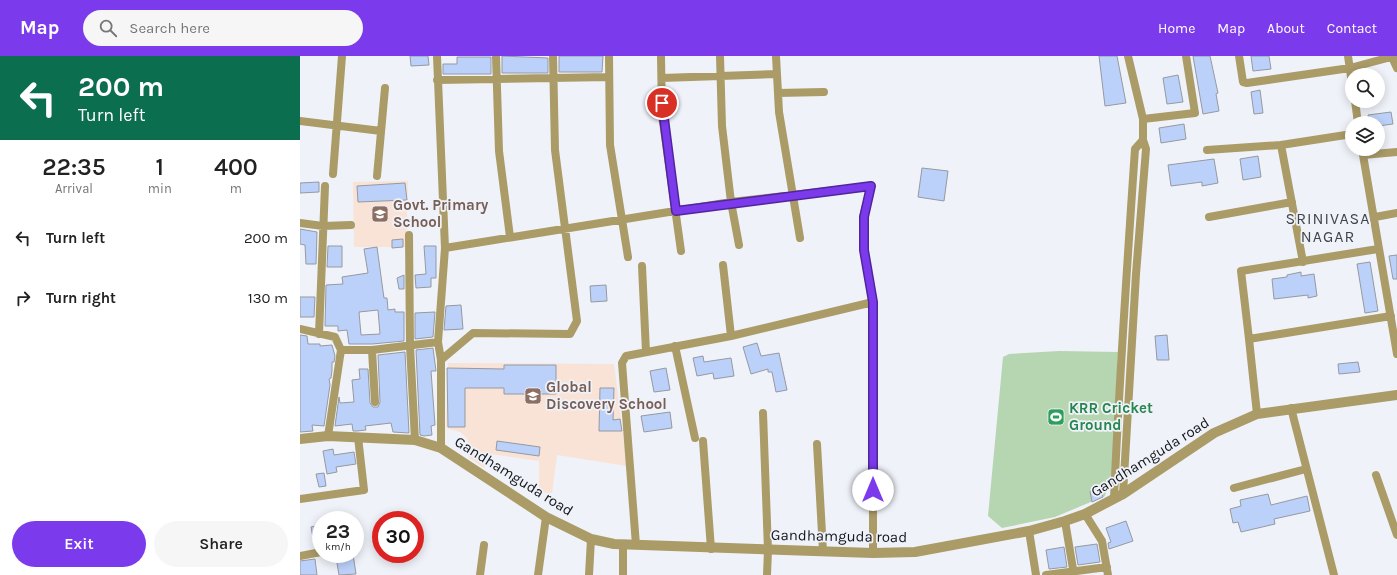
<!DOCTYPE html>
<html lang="en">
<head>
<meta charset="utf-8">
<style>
	:root { --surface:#fff; --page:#f6f6f6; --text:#222; --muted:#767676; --accent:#7c3aed }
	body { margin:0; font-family:Karla,sans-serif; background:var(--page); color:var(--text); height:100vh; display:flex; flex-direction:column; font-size:15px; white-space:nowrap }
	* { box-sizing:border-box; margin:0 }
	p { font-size:13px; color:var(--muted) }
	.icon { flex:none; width:22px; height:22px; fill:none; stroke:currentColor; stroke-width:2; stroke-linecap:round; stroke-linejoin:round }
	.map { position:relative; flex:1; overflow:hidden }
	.side { display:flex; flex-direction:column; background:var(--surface); width:300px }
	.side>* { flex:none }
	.top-card { background:#0b6e4f; color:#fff; overflow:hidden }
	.fabs { position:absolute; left:1045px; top:12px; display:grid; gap:8px }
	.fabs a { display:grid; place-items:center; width:40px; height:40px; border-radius:50%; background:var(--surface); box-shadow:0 2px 10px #0003; font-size:20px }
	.speed { position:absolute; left:12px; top:455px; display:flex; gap:8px; font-size:20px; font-weight:700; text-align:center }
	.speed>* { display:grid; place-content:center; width:52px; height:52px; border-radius:50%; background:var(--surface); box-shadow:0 2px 10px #0003; line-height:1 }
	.speed small { font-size:10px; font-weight:400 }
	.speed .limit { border:6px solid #d22; background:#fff; color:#111 }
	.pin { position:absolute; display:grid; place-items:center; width:34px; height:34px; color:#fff; margin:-17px; border:2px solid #fff; border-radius:50%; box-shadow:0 1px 4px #0007 }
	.me { position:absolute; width:44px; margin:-22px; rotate:0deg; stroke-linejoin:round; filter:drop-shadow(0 0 3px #0008) }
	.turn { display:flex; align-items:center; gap:14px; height:84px; padding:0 12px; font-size:18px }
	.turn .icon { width:52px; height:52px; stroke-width:2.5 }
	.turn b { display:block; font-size:28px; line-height:34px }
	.eta { display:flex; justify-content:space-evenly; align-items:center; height:68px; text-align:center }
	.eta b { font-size:24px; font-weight:600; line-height:28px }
	.button { display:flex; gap:8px; margin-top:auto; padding:8px 12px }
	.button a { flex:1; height:46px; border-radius:24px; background:var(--accent); color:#fff; font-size:16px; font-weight:600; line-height:46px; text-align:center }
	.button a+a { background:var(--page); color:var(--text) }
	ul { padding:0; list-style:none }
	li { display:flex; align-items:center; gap:12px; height:60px; padding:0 12px }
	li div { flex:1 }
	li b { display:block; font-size:15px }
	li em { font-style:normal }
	header { display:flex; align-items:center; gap:24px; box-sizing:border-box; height:56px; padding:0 20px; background:var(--accent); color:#fff }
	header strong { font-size:19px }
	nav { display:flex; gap:22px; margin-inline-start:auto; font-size:14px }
	.search { width:280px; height:36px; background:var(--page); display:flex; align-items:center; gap:10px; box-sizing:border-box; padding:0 14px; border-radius:22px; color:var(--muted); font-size:15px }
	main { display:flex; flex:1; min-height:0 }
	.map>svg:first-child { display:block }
	.education { fill:#f9e3d6 }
	.green { fill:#b6d5b1 }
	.building { fill:#bbd1f9; stroke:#9699a0; fill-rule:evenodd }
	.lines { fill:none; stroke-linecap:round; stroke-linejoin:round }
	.minor { stroke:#aa9b67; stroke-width:8 }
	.tertiary { stroke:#aa9b67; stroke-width:10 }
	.route-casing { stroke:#51269a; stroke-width:10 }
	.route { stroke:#7c3aed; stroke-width:7 }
	.labels { text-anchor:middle; stroke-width:3.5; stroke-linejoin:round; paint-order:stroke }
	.education-label { font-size:15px; font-weight:bold; fill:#785e54; stroke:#eff2f9; text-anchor:start }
	.leisure-label { font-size:15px; font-weight:bold; fill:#27864d; stroke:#eff2f9; text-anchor:start }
	.street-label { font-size:15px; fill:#141618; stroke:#eff2f9 }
	.neighbourhood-label { font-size:16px; letter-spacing:1px; fill:#414449; stroke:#eff2f9 }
</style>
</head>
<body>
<header>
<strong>Map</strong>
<div class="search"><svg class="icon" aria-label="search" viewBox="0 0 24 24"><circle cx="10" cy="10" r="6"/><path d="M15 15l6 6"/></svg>Search here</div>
<nav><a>Home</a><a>Map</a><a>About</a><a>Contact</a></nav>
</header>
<main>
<section class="side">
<div class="top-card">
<div class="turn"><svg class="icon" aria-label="left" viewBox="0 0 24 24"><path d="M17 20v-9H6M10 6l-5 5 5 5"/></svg><div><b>200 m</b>Turn left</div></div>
</div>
<div class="eta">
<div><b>22:35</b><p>Arrival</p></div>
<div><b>1</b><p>min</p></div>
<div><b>400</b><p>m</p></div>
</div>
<ul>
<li><svg class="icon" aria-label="left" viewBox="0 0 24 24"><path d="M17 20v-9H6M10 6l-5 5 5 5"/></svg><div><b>Turn left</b></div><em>200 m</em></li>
<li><svg class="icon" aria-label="right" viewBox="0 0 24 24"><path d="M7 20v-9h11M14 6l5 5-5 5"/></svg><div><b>Turn right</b></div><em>130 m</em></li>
</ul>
<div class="button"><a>Exit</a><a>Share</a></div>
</section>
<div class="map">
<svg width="1097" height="519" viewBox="0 0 1097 519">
	<rect width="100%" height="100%" fill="#eff2f9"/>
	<!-- education -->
	<path class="education" d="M108,125l-2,66h-52l-1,-65z
		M148,307l166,1 13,102 -70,-11 -5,38 -13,-1v-31l-49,-7 -6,14 -15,-10 -2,-20 -7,-6 -14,-4z"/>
	<!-- green -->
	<path class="green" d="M759,295l59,1 -6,119 -7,25 -50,21 -53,11 -14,-12 15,-159 6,-3z"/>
	<!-- building -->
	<path class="building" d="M110,0h18l1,9 -18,1z
		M202,0l46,2v15h-46z
		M259,0h44l-1,16h-43z
		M799,0h18l9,47 -21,3z
		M893,0h17l8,37 -2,1 3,17 -16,3z
		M951,0h18l2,13 -18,2z
		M157,1h34v17h-48v-10h14z
		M878,19l5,27 -16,2 -4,-26z
		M960,34l3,23 -9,1 -3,-22z
		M1091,56l2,12 -15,2v-3h-8l-2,-8z
		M884,68l2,15 -25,4 -2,-15z
		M958,100l3,21 -18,3 -3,-21z
		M914,103l4,24 -16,3v-4l-31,4 -3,-21z
		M622,112l26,3 -4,30 -26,-4z
		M19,126v10l-19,1v-10z
		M105,127l2,17 -49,2 -1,-16z
		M0,173l17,3 -1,32h-10l-1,-19 -5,-1z
		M103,183v8l-11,1v-8z
		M28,190h14v21h-15z
		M124,190h12v32h-5v9l-15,1 -1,-13 11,-1z
		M77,191l6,44 1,7h3l1,12 7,-1v3h9v29l-32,3h-23l-2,-14 -9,1v-5h-13l1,-41 17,-1 -1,-7 26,-4 -4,-24zM78,254l2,24 -19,1 -2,-23z
		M1097,199v24h-4l-4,-23z
		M1070,206l8,49 -13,2 -8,-49z
		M1001,216v4l13,-2 3,22 -9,2v-3l-34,4 -2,-20 15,-2v-2z
		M104,219v14h-5l-2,-11z
		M306,229l1,16 -16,1 -1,-16z
		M0,241h15l-1,20h-14z
		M161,249l2,24 -19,1 2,-24z
		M135,256l-2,25 -18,2v-26z
		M0,279l7,1 1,8h12v2l12,-1 3,11 -1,6h-2v8l-1,8 -2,1 1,6 -6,41 -12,-1 1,6 -13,1z
		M867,279l2,25h-12l-2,-24z
		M457,287l4,13 18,-3 8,37 -11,2 -4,-20h-4v-3l-17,5 -8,-27z
		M133,292l3,23h-5l4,54 -4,1 1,9 -8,1 -4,-1 -4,-85z
		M105,296l4,81 -16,-1 -2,-9 -26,3 1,4 -9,1h-4l-1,-7 -17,2 4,-29 1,6 14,-1 -2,-22 8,-1 -1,-10h9l2,34 3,4h5l2,-5 -2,-47z
		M403,300l1,6 27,-4 3,18 -20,3 -1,-6 -16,3 -4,-18z
		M1058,306l2,10 -21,2 -1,-10z
		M204,309h52v29h-52v-6h-39v39h-17l-1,-59 57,1z
		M366,312l4,22 -16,2 -4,-21z
		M300,332h14l-1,32 7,-1 2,12h-23z
		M370,356l2,16 -28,4 -3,-16z
		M197,385l43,6 -1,9 -43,-6z
		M33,393l1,6 20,-3 2,12 -20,3 1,5 -10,2 -4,-23z
		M24,417l2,13 -7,1 -3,-13z
		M801,433l2,8 -11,5 -2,-11z
		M968,438l3,11 36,-9 3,15 -36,8 1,5 -34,8 -3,-10 -5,1 -3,-14 11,-3 -1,-6z
		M826,465l7,20 -24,8 -1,-6 3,-1 -5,-14z
		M21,469v22l-6,1 -4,-21z
		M797,488l3,18 -22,3 -3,-18z
		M764,491l3,20 -18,2 -3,-19z
		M53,498l3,20 -17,1 -3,-18z
		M15,503l2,16h-17v-14z"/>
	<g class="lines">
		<!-- minor -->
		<path class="minor" d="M137,0l8,192 -7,94
			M196,0l3,95 11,86
			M309,0l1,89 18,112
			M361,0l1,59 19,136
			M420,0l2,70 9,76 8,43
			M476,0l3,56 21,126
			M939,0l4,26 4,1 103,-15 45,-12
			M1048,0l4,28
			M1092,1l5,11
			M362,22l114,-4
			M137,24l172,-3
			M478,37l46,-1
			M1055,45l3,22
			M843,63l52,-6 -9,-57
			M0,65l81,10
			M1062,93l35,205
			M907,94l74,-5
			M1063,99l34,-3
			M33,118l9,-118
			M77,120l8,-88
			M909,161l83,-15
			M1075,161l22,-4
			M0,167l23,3 28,-1
			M109,179l1,111 5,94
			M145,192l286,-46 140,-16 -8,31 1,33 9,52v251
			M1003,206l-22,-117 71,-11
			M423,209l8,71
			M342,210l4,86
			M0,273l35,8 6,13 -13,86
			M19,278l6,-148
			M949,283l-8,-68 137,-22
			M375,290l20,92
			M41,294h31l66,-8 3,18v88
			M72,294l3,52
			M141,304l32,-27 97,1 7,-13 -22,-171 -2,-94
			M991,352l43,167
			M463,357l5,137 -1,25
			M957,358l-8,-75 142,-23
			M403,385l8,108
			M517,388l6,107
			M1076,419l21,60
			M934,432l72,-19
			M823,438l13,-220 10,-125 -3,-9v-21l-15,-63
			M0,443l64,-9 -6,-53
			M814,443c5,-117 13,-233 21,-350l8,-9
			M785,458l17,27 6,34
			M765,465l9,54
			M729,475l7,44
			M323,488v31
			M336,489l-14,-182 4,-7 105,-20 142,-34
			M0,500l21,-4
			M180,519l4,-30
			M238,519l8,-58
			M289,519l2,-36
			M746,519l61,-8"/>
		<!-- tertiary -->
		<path class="tertiary" d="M0,383l28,-3 87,4 26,8 105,69 45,22 23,5 259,9 42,-1 114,-21 36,-10 20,-7 38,-20 91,-61 43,-19 140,-19"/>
	</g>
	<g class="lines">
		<!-- route casing -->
		<g class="route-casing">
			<path id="route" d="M362,47l14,108 195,-25 -7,31v33l9,52v188"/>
		</g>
		<!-- route -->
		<use href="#route" class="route"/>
	</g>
	<!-- icons -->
	<defs>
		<g id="school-square" transform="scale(0.9)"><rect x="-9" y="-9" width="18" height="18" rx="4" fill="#8d6e63" stroke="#eff2f9"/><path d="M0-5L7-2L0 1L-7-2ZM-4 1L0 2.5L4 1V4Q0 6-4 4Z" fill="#fff"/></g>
		<g id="stadium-square" transform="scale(0.9)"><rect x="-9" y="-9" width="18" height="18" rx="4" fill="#2e9e5b" stroke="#eff2f9"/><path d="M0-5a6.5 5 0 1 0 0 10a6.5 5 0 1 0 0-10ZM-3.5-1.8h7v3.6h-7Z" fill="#fff"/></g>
	</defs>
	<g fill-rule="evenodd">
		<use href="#school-square" x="80" y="158"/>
		<use href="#school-square" x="233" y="340"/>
		<use href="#stadium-square" x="756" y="361"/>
	</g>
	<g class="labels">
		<!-- education labels -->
		<g class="education-label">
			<text x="93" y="154">Govt. Primary<tspan x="93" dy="17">School</tspan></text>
			<text x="246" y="336">Global<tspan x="246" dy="17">Discovery School</tspan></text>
		</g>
		<!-- leisure labels -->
		<g class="leisure-label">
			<text x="769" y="357">KRR Cricket<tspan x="769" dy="17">Ground</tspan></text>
		</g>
		<!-- street labels -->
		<g class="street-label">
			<text transform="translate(850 401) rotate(-32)" y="5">Gandhamguda road</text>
			<text transform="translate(214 420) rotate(32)" y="5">Gandhamguda road</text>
			<text transform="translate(539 480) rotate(1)" y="5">Gandhamguda road</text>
		</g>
		<!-- neighbourhood labels -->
		<g class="neighbourhood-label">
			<text x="1028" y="168">SRINIVASA<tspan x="1028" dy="18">NAGAR</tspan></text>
		</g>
	</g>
</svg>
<div class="fabs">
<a><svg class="icon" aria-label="search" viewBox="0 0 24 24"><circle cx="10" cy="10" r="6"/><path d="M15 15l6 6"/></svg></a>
<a><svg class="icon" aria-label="layers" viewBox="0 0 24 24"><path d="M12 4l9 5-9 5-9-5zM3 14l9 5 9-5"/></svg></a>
</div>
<div class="speed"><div>23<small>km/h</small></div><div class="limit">30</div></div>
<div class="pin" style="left:362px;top:47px;background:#d93025"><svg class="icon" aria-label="arrive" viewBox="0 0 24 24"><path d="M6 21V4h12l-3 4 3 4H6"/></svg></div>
<svg class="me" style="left:573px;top:434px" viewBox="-20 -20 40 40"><circle r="19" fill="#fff"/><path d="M0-13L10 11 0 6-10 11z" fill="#7c3aed"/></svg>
</div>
</main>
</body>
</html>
